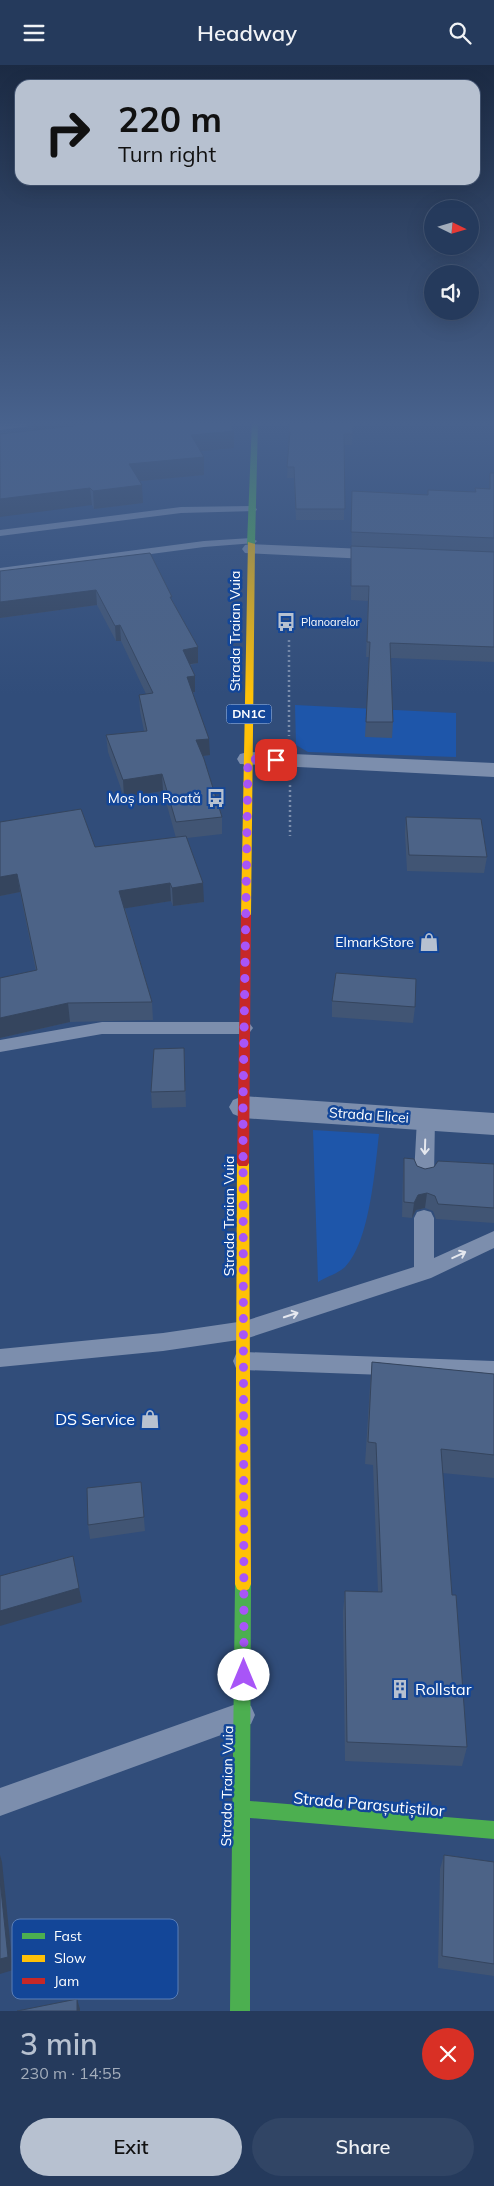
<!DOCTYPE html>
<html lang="en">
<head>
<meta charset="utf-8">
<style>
	:root { --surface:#253a5c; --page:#314565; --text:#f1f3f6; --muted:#a3adbb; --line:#425472; --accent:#b7c1d0 }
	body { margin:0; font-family:Mulish,sans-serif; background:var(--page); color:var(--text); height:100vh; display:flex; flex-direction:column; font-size:19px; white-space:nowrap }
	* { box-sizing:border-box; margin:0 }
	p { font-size:16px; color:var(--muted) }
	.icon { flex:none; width:28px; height:28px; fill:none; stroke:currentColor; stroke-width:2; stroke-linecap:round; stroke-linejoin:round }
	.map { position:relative; height:1946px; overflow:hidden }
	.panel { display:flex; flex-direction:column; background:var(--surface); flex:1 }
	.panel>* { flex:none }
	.hud { position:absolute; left:15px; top:15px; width:465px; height:105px; border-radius:15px; box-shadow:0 5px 20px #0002,0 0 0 1px var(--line); background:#b7c1d0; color:#111; overflow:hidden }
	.needle { width:32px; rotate:95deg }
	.controls { position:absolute; left:424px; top:135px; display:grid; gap:10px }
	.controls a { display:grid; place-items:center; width:55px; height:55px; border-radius:50%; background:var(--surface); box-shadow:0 5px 20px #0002,0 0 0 1px var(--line); font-size:25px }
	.pin { position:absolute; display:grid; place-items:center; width:42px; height:42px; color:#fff; margin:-21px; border-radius:10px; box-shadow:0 2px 8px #0006 }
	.me { position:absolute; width:55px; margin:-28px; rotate:0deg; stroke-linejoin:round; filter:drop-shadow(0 0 4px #0008) }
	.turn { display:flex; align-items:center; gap:18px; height:105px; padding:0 20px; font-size:22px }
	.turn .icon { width:65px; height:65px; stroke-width:2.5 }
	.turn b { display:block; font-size:35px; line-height:42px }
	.round { display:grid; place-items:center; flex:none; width:52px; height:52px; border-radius:26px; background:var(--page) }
	.headline { display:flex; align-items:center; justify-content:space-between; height:85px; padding:0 20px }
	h1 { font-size:30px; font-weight:600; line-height:38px; color:var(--accent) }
	.primary-button { display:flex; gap:10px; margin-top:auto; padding:10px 20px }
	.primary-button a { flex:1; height:58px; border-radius:30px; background:var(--accent); color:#111; font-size:20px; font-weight:600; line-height:58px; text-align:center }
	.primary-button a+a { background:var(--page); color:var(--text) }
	header { display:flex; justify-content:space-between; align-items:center; height:65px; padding:0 20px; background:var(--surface); font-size:22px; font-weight:600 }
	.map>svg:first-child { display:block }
	.green { fill:#1e56aa }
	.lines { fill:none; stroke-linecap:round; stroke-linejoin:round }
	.path { stroke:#7c8ead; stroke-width:2.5; stroke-dasharray:2 3; stroke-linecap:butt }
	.lane { fill:#7c8ead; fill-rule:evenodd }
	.street { fill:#7c8ead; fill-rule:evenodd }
	.fast { fill:#4caf50; fill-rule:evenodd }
	.slow { fill:#ffc107; fill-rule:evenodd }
	.jam { fill:#c62828; fill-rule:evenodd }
	.wall { fill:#415574 }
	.shaded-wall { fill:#35455e }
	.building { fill:#4c6387; stroke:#35455e }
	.oneway { stroke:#e5e8ef }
	.route { stroke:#a855f7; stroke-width:9; stroke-dasharray:0 16.2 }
	.labels { text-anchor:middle; stroke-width:5; stroke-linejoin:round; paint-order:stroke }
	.far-poi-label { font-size:11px; fill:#fff; stroke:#134698; text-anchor:start }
	.shield { fill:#134698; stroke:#b8c8e0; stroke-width:1 }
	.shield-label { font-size:12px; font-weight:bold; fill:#fff }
	.street-label { font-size:14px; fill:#fff; stroke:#134698 }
	.poi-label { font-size:14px; fill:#fff; stroke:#134698; text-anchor:end }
	.near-poi-label { font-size:16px; fill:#fff; stroke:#134698; text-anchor:end }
	.near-street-label { font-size:16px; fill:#fff; stroke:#134698 }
	.key { fill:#134698; stroke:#5a7eb7; stroke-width:1 }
	.key-label { font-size:14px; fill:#fff }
</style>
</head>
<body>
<header><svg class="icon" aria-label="menu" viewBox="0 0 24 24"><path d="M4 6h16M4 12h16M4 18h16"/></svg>Headway<svg class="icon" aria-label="search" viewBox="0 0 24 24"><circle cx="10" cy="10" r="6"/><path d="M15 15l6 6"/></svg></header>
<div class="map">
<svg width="494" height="1946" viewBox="0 0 494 1946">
	<rect width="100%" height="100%" fill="#314d7a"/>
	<!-- green -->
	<path class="green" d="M295,640l161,8v44l-148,-5 -12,-7z
		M313,1065l66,4c-4,34 -9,108 -34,133 -6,6 -19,10 -27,15z"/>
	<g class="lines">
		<!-- path -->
		<path class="path" d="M289,575v96
			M290,720v51"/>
		<!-- lane -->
		<path class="lane" d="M23,356h28l-5,3 -46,6v-6z
			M252,441l5,3 -1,2 -75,2 -181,23v-6l181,-23z
			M251,473l6,3 -2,2 -51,4 -204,27v-6l204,-27z
			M102,957h142l6,2 3,4 -3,4 -6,2h-142l-102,18v-12z
			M426,1047l7,2 2,5 -1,56 -3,5 -7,2 -7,-2 -3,-5 3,-56 2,-5z
			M424,1145l7,2 3,6v40l60,-27v17l-63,30 -186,61 -82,12 -163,16v-18l163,-16 82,-12 169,-54v-49l3,-6z
			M244,1287l250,9v18l-250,-9 -8,-2 -3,-7 3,-7z
			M242,1637l9,4 4,9 -4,9 -251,92v-28z"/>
		<!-- street -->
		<path class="street" d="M251,479l137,6 6,1 3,4 -3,4 -6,1 -143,-7 -3,-4 3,-4z
			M248,687l246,11v14l-254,-13 -3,-5 3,-5z
			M243,1031l251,17v22l-251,-17 -10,-4 -4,-7 4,-7z"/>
		<!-- fast -->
		<path class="fast" d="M252,356h6l-3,123 -4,2 -4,-2z
			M243,1511l6,3 2,5 -1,217 244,20v18l-244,-21v193h-20l5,-427 2,-5z"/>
		<!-- slow -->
		<path class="slow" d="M248,477l7,2 -4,371 -5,3 -5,-3z
			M243,1093l4,2 2,3 2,421 -2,5 -6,3 -6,-3 -2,-5 2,-421 2,-3z"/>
		<!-- jam -->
		<path class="jam" d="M246,847l5,3 -2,248 -2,3h-8l-2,-3 4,-248z"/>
	</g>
	<!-- wall -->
	<path class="wall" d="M27,356h201l6,27 -34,3 4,6v18l-64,6 3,22 -49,6 -2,-4 -62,-74 -2,-3z
		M353,356l-1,24h-8v75h-48l-2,-42h-7l2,-35h-1l1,-11z
		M490,408h4v189l-103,-4 2,64 -1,16 -27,-1 4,-80h-3l2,-56 -17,-1 1,-109 75,4 1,-5 47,2v-4l14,1z
		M0,506l173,31 25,45v16l-8,2 5,11v16l-2,1 17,62 -7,1 19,61v17l-35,4 17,64 -31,4 -2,-5 -46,7 27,94 1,18 -83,2 -70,16v-60l36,-7 -16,-79 -20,4v-74l95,25 81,-9 -13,-47 -39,6 -16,-45 -2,-17 38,-4 -4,-20 -1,-16 7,-1 -25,-53h-5l-19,-36 -97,13z
		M406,752l81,40 -3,16 -77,-2 -2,-38z
		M332,936l83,6 -2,16 -81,-6z
		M184,983l2,59 -34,1 -1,-16z
		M404,1093l13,8 8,3 69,-5v59l-58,-4 -3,-8 -8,-3 -9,2 -4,8 -10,-1 1,-44z
		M372,1297l122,12v104l-52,-5 10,122 15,152 -5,19 -117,-5 -2,-149 2,-21 33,1 -5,-127 -8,-1 5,-78z
		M141,1417l4,49 -55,8 -2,-14z
		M444,1790l50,7v114l-56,-8 2,-99z"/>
	<!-- shaded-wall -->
	<path class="shaded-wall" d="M42,356h109l-116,18 -2,-17z
		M234,366v17l-43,4v-17z
		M289,367h1v11h-2z
		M204,392v18l-74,7 -1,-18z
		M142,420l1,18 -49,6 -1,-18z
		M90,423l2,17 -92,12v-18z
		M96,525l1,15 -97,13v-16z
		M120,560l1,16h-5l-1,-15z
		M198,582v16l-14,2 -1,-15z
		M195,611v16l-7,1 -1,-16z
		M209,674l1,16 -14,2v-17z
		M162,709l1,17 -39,6 -1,-17z
		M17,809l3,18 -20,4v-19z
		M170,818l1,18 -50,8 -2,-18z
		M203,818l1,19 -31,4 -1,-18z
		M68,938l2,19 -70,16v-20z
		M427,1128l-2,15 -9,2 -4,8 2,-15 4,-8z
		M79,1523l3,14 -82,24v-15z
		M0,1790l2,7 11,108 -13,4z
		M77,1934l3,10v2h-3z"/>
	<!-- building -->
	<path class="building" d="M117,356h111l6,10 -43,4 13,22 -75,7 13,21 -49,6 -3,-3 -90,11v-65z
		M290,356h63v13h-9l1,75h-49l-2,-42h-7l3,-35h-1z
		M490,408h4v65l-143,-6 1,-41 76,4v-5l48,2 -1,-4 15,1z
		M351,481l143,6v95l-104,-4 3,79h-27l4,-80h-3l2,-56h-18z
		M150,488l22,44h-2l28,50 -15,3 12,26 -8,1 22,62 -13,1 8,19 18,58 -46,5 -14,-48 -39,6 -17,-45 41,-4 -8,-36 14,-2 -33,-68 -5,1 -19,-36 -96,12v-31z
		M81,744l14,38 91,-11 17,47 -31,5 -2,-5 -51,8 33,111 -84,1 -68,15v-40l37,-8 -20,-96 -17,3v-55z
		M406,752l75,2 6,38 -78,-2z
		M336,908l80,6 -1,28 -83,-6z
		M184,983l1,43 -34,1 3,-43z
		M404,1093l10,1 3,7 8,3 9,-2 4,-6 56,3v44l-56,-4 -3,-8 -8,-3 -9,2 -4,8 -10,-1z
		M372,1297l122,12v81l-53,-6 11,146h4l11,152 -120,-5 -2,-151 37,1 -6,-149 -8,-1z
		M141,1417l3,35 -56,8 -1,-37z
		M73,1491l6,32 -79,23v-35z
		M444,1790l50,7v102l-52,-8z
		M0,1815l8,77 -8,2z
		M77,1934v12h-60z"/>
	<!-- one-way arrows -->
	<defs><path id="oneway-shaft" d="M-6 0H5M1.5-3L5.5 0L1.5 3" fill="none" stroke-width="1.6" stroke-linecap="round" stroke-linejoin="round" transform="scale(1.25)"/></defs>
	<g class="oneway">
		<use href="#oneway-shaft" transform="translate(425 1082) rotate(92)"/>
		<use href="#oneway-shaft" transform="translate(459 1190) rotate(-25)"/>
		<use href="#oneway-shaft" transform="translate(291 1250) rotate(-18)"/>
	</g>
	<!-- sky -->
	<linearGradient id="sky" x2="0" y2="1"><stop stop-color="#1b2a43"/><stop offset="0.57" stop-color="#48628d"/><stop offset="1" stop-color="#48628d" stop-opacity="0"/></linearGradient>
	<rect width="494" height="629" fill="url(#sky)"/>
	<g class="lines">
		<!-- route -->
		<path class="route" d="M244,1610l-1,-568 5,-348 28,1"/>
	</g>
	<!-- icons -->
	<defs>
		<g id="bus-bare" transform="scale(1.5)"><path d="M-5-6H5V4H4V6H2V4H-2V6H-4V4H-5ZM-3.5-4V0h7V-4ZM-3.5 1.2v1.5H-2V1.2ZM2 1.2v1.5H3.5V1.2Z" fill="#b7c1d0" stroke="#134698" stroke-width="2.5" paint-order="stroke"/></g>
		<g id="shop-bare" transform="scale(1.5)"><path d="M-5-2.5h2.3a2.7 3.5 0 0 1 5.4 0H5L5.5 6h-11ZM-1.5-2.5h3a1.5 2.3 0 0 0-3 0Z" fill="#b7c1d0" stroke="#134698" stroke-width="2.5" paint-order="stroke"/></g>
		<g id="building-bare" transform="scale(1.5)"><path d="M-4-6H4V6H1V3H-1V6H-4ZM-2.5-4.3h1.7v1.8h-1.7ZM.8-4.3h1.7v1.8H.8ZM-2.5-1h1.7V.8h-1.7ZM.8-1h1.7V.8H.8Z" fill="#b7c1d0" stroke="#134698" stroke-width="2.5" paint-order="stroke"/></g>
	</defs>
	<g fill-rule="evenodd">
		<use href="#bus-bare" x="286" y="557"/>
		<use href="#bus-bare" x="216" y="733"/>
		<use href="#shop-bare" x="429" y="877"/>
		<use href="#shop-bare" x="150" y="1354"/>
		<use href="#building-bare" x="400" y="1624"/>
	</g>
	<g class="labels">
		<!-- far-poi labels -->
		<g class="far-poi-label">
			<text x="301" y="561">Planoarelor</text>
		</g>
		<!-- shield labels -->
		<rect class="shield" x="226.5" y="639.5" width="45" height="19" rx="4"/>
		<g class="shield-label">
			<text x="249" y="653">DN1C</text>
		</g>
		<!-- street labels -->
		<g class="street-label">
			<text transform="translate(235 566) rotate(-90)" y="5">Strada Traian Vuia</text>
			<text transform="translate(369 1050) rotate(4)" y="5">Strada Elicei</text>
			<text transform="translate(229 1151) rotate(-90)" y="5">Strada Traian Vuia</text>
			<text transform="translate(227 1721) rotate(-89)" y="5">Strada Traian Vuia</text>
		</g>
		<!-- poi labels -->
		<g class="poi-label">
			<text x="201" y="738">Moș Ion Roată</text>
			<text x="414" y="882">ElmarkStore</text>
		</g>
		<!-- near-poi labels -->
		<g class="near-poi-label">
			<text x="135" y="1360">DS Service</text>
			<text x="415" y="1630" text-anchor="start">Rollstar</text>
		</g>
		<!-- near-street labels -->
		<g class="near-street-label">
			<text transform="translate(369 1739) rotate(5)" y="6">Strada Parașutiștilor</text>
		</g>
	</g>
	<!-- legend -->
	<rect x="12" y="1854" width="166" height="80" rx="8" class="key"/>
	<rect x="22" y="1868" width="23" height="6" fill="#4caf50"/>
	<rect x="22" y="1890" width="23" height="7" fill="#ffc107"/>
	<rect x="22" y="1913" width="23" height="6" fill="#c62828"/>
	<g class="key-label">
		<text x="54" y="1876">Fast</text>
		<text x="54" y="1898">Slow</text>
		<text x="54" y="1921">Jam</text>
	</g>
</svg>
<div class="controls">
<a><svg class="needle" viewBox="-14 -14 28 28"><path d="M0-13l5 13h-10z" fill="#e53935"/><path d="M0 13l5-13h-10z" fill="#a3adbb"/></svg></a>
<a><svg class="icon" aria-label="sound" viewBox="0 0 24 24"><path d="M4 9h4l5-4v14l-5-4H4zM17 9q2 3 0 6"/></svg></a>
</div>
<div class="pin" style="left:276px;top:695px;background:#d93025"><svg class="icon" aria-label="arrive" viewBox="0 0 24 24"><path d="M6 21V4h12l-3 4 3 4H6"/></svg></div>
<svg class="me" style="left:244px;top:1610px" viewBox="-20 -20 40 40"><circle r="19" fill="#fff"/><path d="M0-13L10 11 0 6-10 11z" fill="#a855f7"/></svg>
<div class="hud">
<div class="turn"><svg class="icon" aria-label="right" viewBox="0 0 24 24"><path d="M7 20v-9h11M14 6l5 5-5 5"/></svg><div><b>220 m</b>Turn right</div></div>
</div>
</div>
<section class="panel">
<div class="headline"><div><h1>3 min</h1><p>230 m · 14:55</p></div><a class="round" style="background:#d93025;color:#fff"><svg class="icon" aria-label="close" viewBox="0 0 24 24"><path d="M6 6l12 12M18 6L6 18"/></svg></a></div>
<div class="primary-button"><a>Exit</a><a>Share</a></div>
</section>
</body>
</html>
